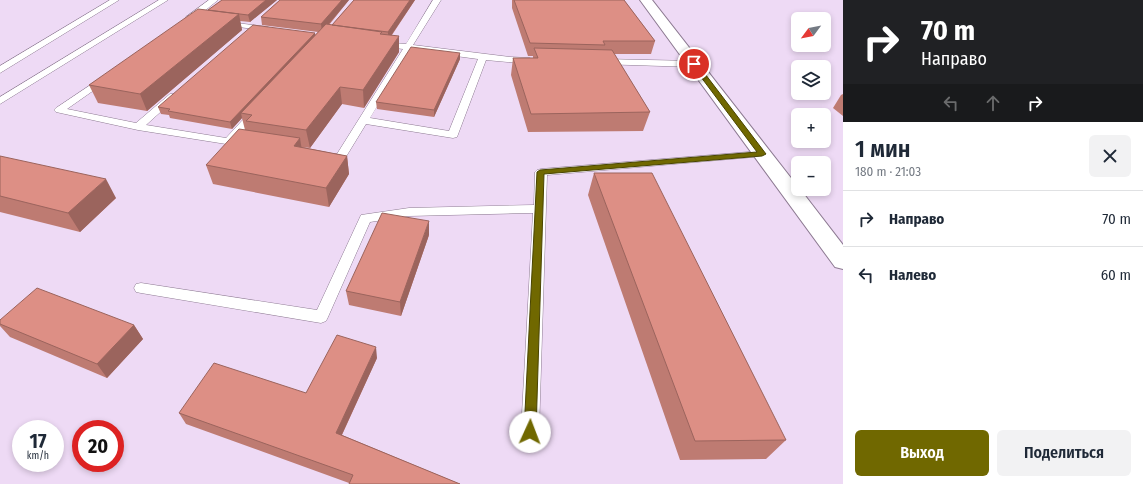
<!DOCTYPE html>
<html lang="ru">
<head>
<meta charset="utf-8">
<style>
	:root { --surface:#fff; --page:#f2f2f3; --text:#1f2937; --muted:#747a83; --line:#e0e1e3; --accent:#706800 }
	body { margin:0; font-family:"Fira Sans Condensed",sans-serif; background:var(--page); color:var(--text); height:100vh; display:flex; flex-direction:column; font-size:15px; white-space:nowrap }
	* { box-sizing:border-box; margin:0 }
	p { font-size:13px; color:var(--muted) }
	.icon { flex:none; width:22px; height:22px; fill:none; stroke:currentColor; stroke-width:2; stroke-linecap:round; stroke-linejoin:round }
	.map { position:relative; flex:1; overflow:hidden }
	.sheet { display:flex; flex-direction:column; background:var(--surface); width:300px }
	.sheet>* { flex:none }
	.top-card { background:#202124; color:#fff; overflow:hidden }
	.needle { width:26px; rotate:238deg }
	.tools { position:absolute; left:791px; top:12px; display:grid; gap:8px }
	.tools a { display:grid; place-items:center; width:40px; height:40px; border-radius:6px; background:var(--surface); box-shadow:0 2px 6px #0003; font-size:20px }
	.speed { position:absolute; left:12px; top:420px; display:flex; gap:8px; font-size:20px; font-weight:700; text-align:center }
	.speed>* { display:grid; place-content:center; width:52px; height:52px; border-radius:50%; background:var(--surface); box-shadow:0 2px 6px #0003; line-height:1 }
	.speed small { font-size:10px; font-weight:400 }
	.speed .limit { border:6px solid #d22; background:#fff; color:#111 }
	.pin { position:absolute; display:grid; place-items:center; width:34px; height:34px; color:#fff; margin:-17px; border:2px solid #fff; border-radius:50%; box-shadow:0 1px 4px #0007 }
	.me { position:absolute; width:44px; margin:-22px; rotate:2deg; stroke-linejoin:round; filter:drop-shadow(0 0 3px #0008) }
	.turn { display:flex; align-items:center; gap:14px; height:84px; padding:0 12px; font-size:18px }
	.turn .icon { width:52px; height:52px; stroke-width:2.5 }
	.turn b { display:block; font-size:28px; line-height:34px }
	.lanes { display:flex; align-items:center; height:38px; padding:0 12px; background:#0003; justify-content:center; gap:20px; direction:ltr }
	.lanes .off { opacity:.35 }
	.round { display:grid; place-items:center; flex:none; width:42px; height:42px; border-radius:6px; background:var(--page) }
	.headline { display:flex; align-items:center; justify-content:space-between; height:68px; padding:0 12px }
	h1 { font-size:24px; font-weight:600; line-height:30px }
	.button { display:flex; gap:8px; margin-top:auto; padding:8px 12px }
	.button a { flex:1; height:46px; border-radius:6px; background:var(--accent); color:#fff; font-size:16px; font-weight:600; line-height:46px; text-align:center }
	.button a+a { background:var(--page); color:var(--text) }
	ul { padding:0; list-style:none }
	li { display:flex; align-items:center; gap:12px; height:56px; padding:0 12px; border-top:1px solid var(--line) }
	li div { flex:1 }
	li b { display:block; font-size:15px }
	li em { font-style:normal }
	main { display:flex; flex:1; min-height:0 }
	.map>svg:first-child { display:block }
	.lines { fill:none; stroke-linecap:round; stroke-linejoin:round }
	.service-casing { stroke:#8d7a92; stroke-width:1 }
	.secondary-casing { stroke:#8d7a92; stroke-width:2 }
	.service { fill:#fff; fill-rule:evenodd }
	.secondary { fill:#fff; fill-rule:evenodd }
	.wall { fill:#be7b72 }
	.shaded-wall { fill:#9b645d }
	.building { fill:#dd8f85; stroke:#9b645d }
	.route { fill:#706800; stroke:#494400 }
</style>
</head>
<body>
<main>
<div class="map">
<svg width="843" height="484" viewBox="0 0 843 484">
	<rect width="100%" height="100%" fill="#eedaf5"/>
	<g class="lines">
		<!-- service casing -->
		<g class="service-casing">
			<path id="service" d="M110,0h9l-119,73v-7z
				M159,0h9l-168,104v-7z
				M209,0h9l-26,21h-6v-4z
				M433,0h8l-28,45 97,12 20,1 4,3 -4,3 -44,-4 -29,77 -4,1 -87,-14 -22,36 -4,1 -17,-3 -1,-2 1,-2h14l66,-105 -23,-3 -1,-2 1,-2 26,2zM411,50l67,9 -29,72 -79,-13z
				M221,21l47,6 4,2 -4,2 -44,-6h-3z
				M602,59l92,2 4,3 -4,3 -95,-3 -1,-2 1,-2z
				M104,76l3,1 2,2 -2,2 -40,28 69,14 34,-29h6l2,2 -2,2 -30,27 80,13 25,-27 4,-1 5,3 -24,26 13,3 1,2 -5,3 -107,-17 -82,-18 -2,-2 2,-2z
				M762,151l4,1 1,2 -1,2 -219,19 -8,257 -3,6 -6,2 -6,-2 -3,-6 12,-219 -124,3 -39,6 -42,95 -2,4 -5,2 -180,-30 -5,-1 -2,-4 2,-4 5,-1 176,27 44,-95 48,-7 125,-3 1,-33 2,-2 4,-1z"/>
		</g>
		<!-- secondary casing -->
		<g class="secondary-casing">
			<path id="secondary" d="M640,0h12l146,187v2h2l43,56v24l-8,-2z"/>
		</g>
		<!-- service -->
		<use href="#service" class="service"/>
		<!-- secondary -->
		<use href="#secondary" class="secondary"/>
	</g>
	<!-- wall -->
	<path class="wall" d="M222,0h55l-27,22 -10,-1 2,9 -95,81 -49,-8 -9,-18 119,-75z
		M280,0h69l-20,25h3l22,-25h61l-23,35 7,17 -35,56 -22,-4 -32,44 -8,-1 45,9 2,18 -20,33 -116,-23 -7,-19 39,-35 -3,-12 -10,11 -62,-11 -1,-3 -8,-1 -3,-7 157,-74v2l3,-3 -56,-7 -1,-8z
		M512,0h112l31,41 -4,13h-37l36,58 -7,19 -115,1 -17,-57 2,-17h20v-2h-5l-16,-48z
		M460,53v6l-26,58 -57,-8 -1,-7z
		M843,94v22l-10,-8 8,-13z
		M0,156l116,42 -36,34 -80,-20z
		M594,173l192,267 -20,19 -86,1 -92,-265z
		M429,235l-28,81 -52,-11 -3,-14z
		M0,320l134,5 9,14 -36,39 -97,-41 -10,-11z
		M377,358l-35,77 118,49 -111,-1 -163,-59 -7,-11 127,-20z"/>
	<!-- shaded-wall -->
	<path class="shaded-wall" d="M266,0h11l-27,22 -2,-7z
		M342,0h7l-27,32 -1,-8z
		M410,0h5l-27,40v-8z
		M239,14l3,16 -95,81 -7,-17z
		M315,33l1,6 -75,74 1,5 -10,11 -2,-7z
		M399,36v16l-35,56 -1,-18z
		M460,53v6l-26,58v-7z
		M340,87l2,17 -32,44 -4,-18z
		M300,138l3,19 -9,-11z
		M347,156l2,18 -20,33 -3,-19z
		M106,179l10,19 -36,34 -12,-19z
		M429,221v14l-28,81 -1,-14z
		M134,325l9,14 -36,39 -10,-14z
		M376,347l1,11 -39,85 -2,-10z"/>
	<!-- building -->
	<path class="building" d="M222,0h44l-18,15 -40,-5z
		M280,0h62l-21,24 -60,-7z
		M354,0h56l-22,32 -56,-7z
		M514,0h110l31,41h-52l2,4 -75,-2z
		M198,9l41,5 -99,80 -51,-9z
		M326,24l56,8 -2,2 19,2 -36,54 -23,-3 -34,43 -60,-9 6,-6 -11,-2z
		M253,25l62,8 -85,89 -62,-11 2,-2 -12,-2z
		M411,47l49,6 -26,57 -58,-8z
		M534,48l78,2 38,62 -119,2 -18,-56h25z
		M239,129l61,9 -6,8 53,10 -21,32 -120,-23z
		M0,156l106,23 -38,34 -68,-17z
		M594,173h58l134,267 -91,1z
		M382,213l47,8 -29,81 -54,-11z
		M37,288l97,37 -37,39 -97,-40v-4z
		M337,335l39,12 -40,86 124,51h-111l4,-9 -174,-62 35,-50 92,30z"/>
	<!-- route -->
	<path class="route" d="M692,62h4l70,92 -4,2 -218,18 -8,258 -2,4 -4,1 -4,-1 -2,-4 13,-260 3,-2 217,-18 -65,-87z"/>
</svg>
<div class="tools">
<a><svg class="needle" viewBox="-14 -14 28 28"><path d="M0-13l5 13h-10z" fill="#e53935"/><path d="M0 13l5-13h-10z" fill="#747a83"/></svg></a>
<a><svg class="icon" aria-label="layers" viewBox="0 0 24 24"><path d="M12 4l9 5-9 5-9-5zM3 14l9 5 9-5"/></svg></a>
<a>+</a>
<a>−</a>
</div>
<div class="speed"><div>17<small>km/h</small></div><div class="limit">20</div></div>
<div class="pin" style="left:694px;top:64px;background:#d93025"><svg class="icon" aria-label="arrive" viewBox="0 0 24 24"><path d="M6 21V4h12l-3 4 3 4H6"/></svg></div>
<svg class="me" style="left:530px;top:432px" viewBox="-20 -20 40 40"><circle r="19" fill="#fff"/><path d="M0-13L10 11 0 6-10 11z" fill="#706800"/></svg>
</div>
<section class="sheet">
<div class="top-card">
<div class="turn"><svg class="icon" aria-label="right" viewBox="0 0 24 24"><path d="M7 20v-9h11M14 6l5 5-5 5"/></svg><div><b>70 m</b>Направо</div></div>
<div class="lanes"><svg class="icon off" aria-label="left" viewBox="0 0 24 24"><path d="M17 20v-9H6M10 6l-5 5 5 5"/></svg><svg class="icon off" aria-label="ahead" viewBox="0 0 24 24"><path d="M12 20V5M6 11l6-6 6 6"/></svg><svg class="icon" aria-label="right" viewBox="0 0 24 24"><path d="M7 20v-9h11M14 6l5 5-5 5"/></svg></div>
</div>
<div class="headline"><div><h1>1 мин</h1><p>180 m · 21:03</p></div><a class="round"><svg class="icon" aria-label="close" viewBox="0 0 24 24"><path d="M6 6l12 12M18 6L6 18"/></svg></a></div>
<ul>
<li><svg class="icon" aria-label="right" viewBox="0 0 24 24"><path d="M7 20v-9h11M14 6l5 5-5 5"/></svg><div><b>Направо</b></div><em>70 m</em></li>
<li><svg class="icon" aria-label="left" viewBox="0 0 24 24"><path d="M17 20v-9H6M10 6l-5 5 5 5"/></svg><div><b>Налево</b></div><em>60 m</em></li>
</ul>
<div class="button"><a>Выход</a><a>Поделиться</a></div>
</section>
</main>
</body>
</html>
